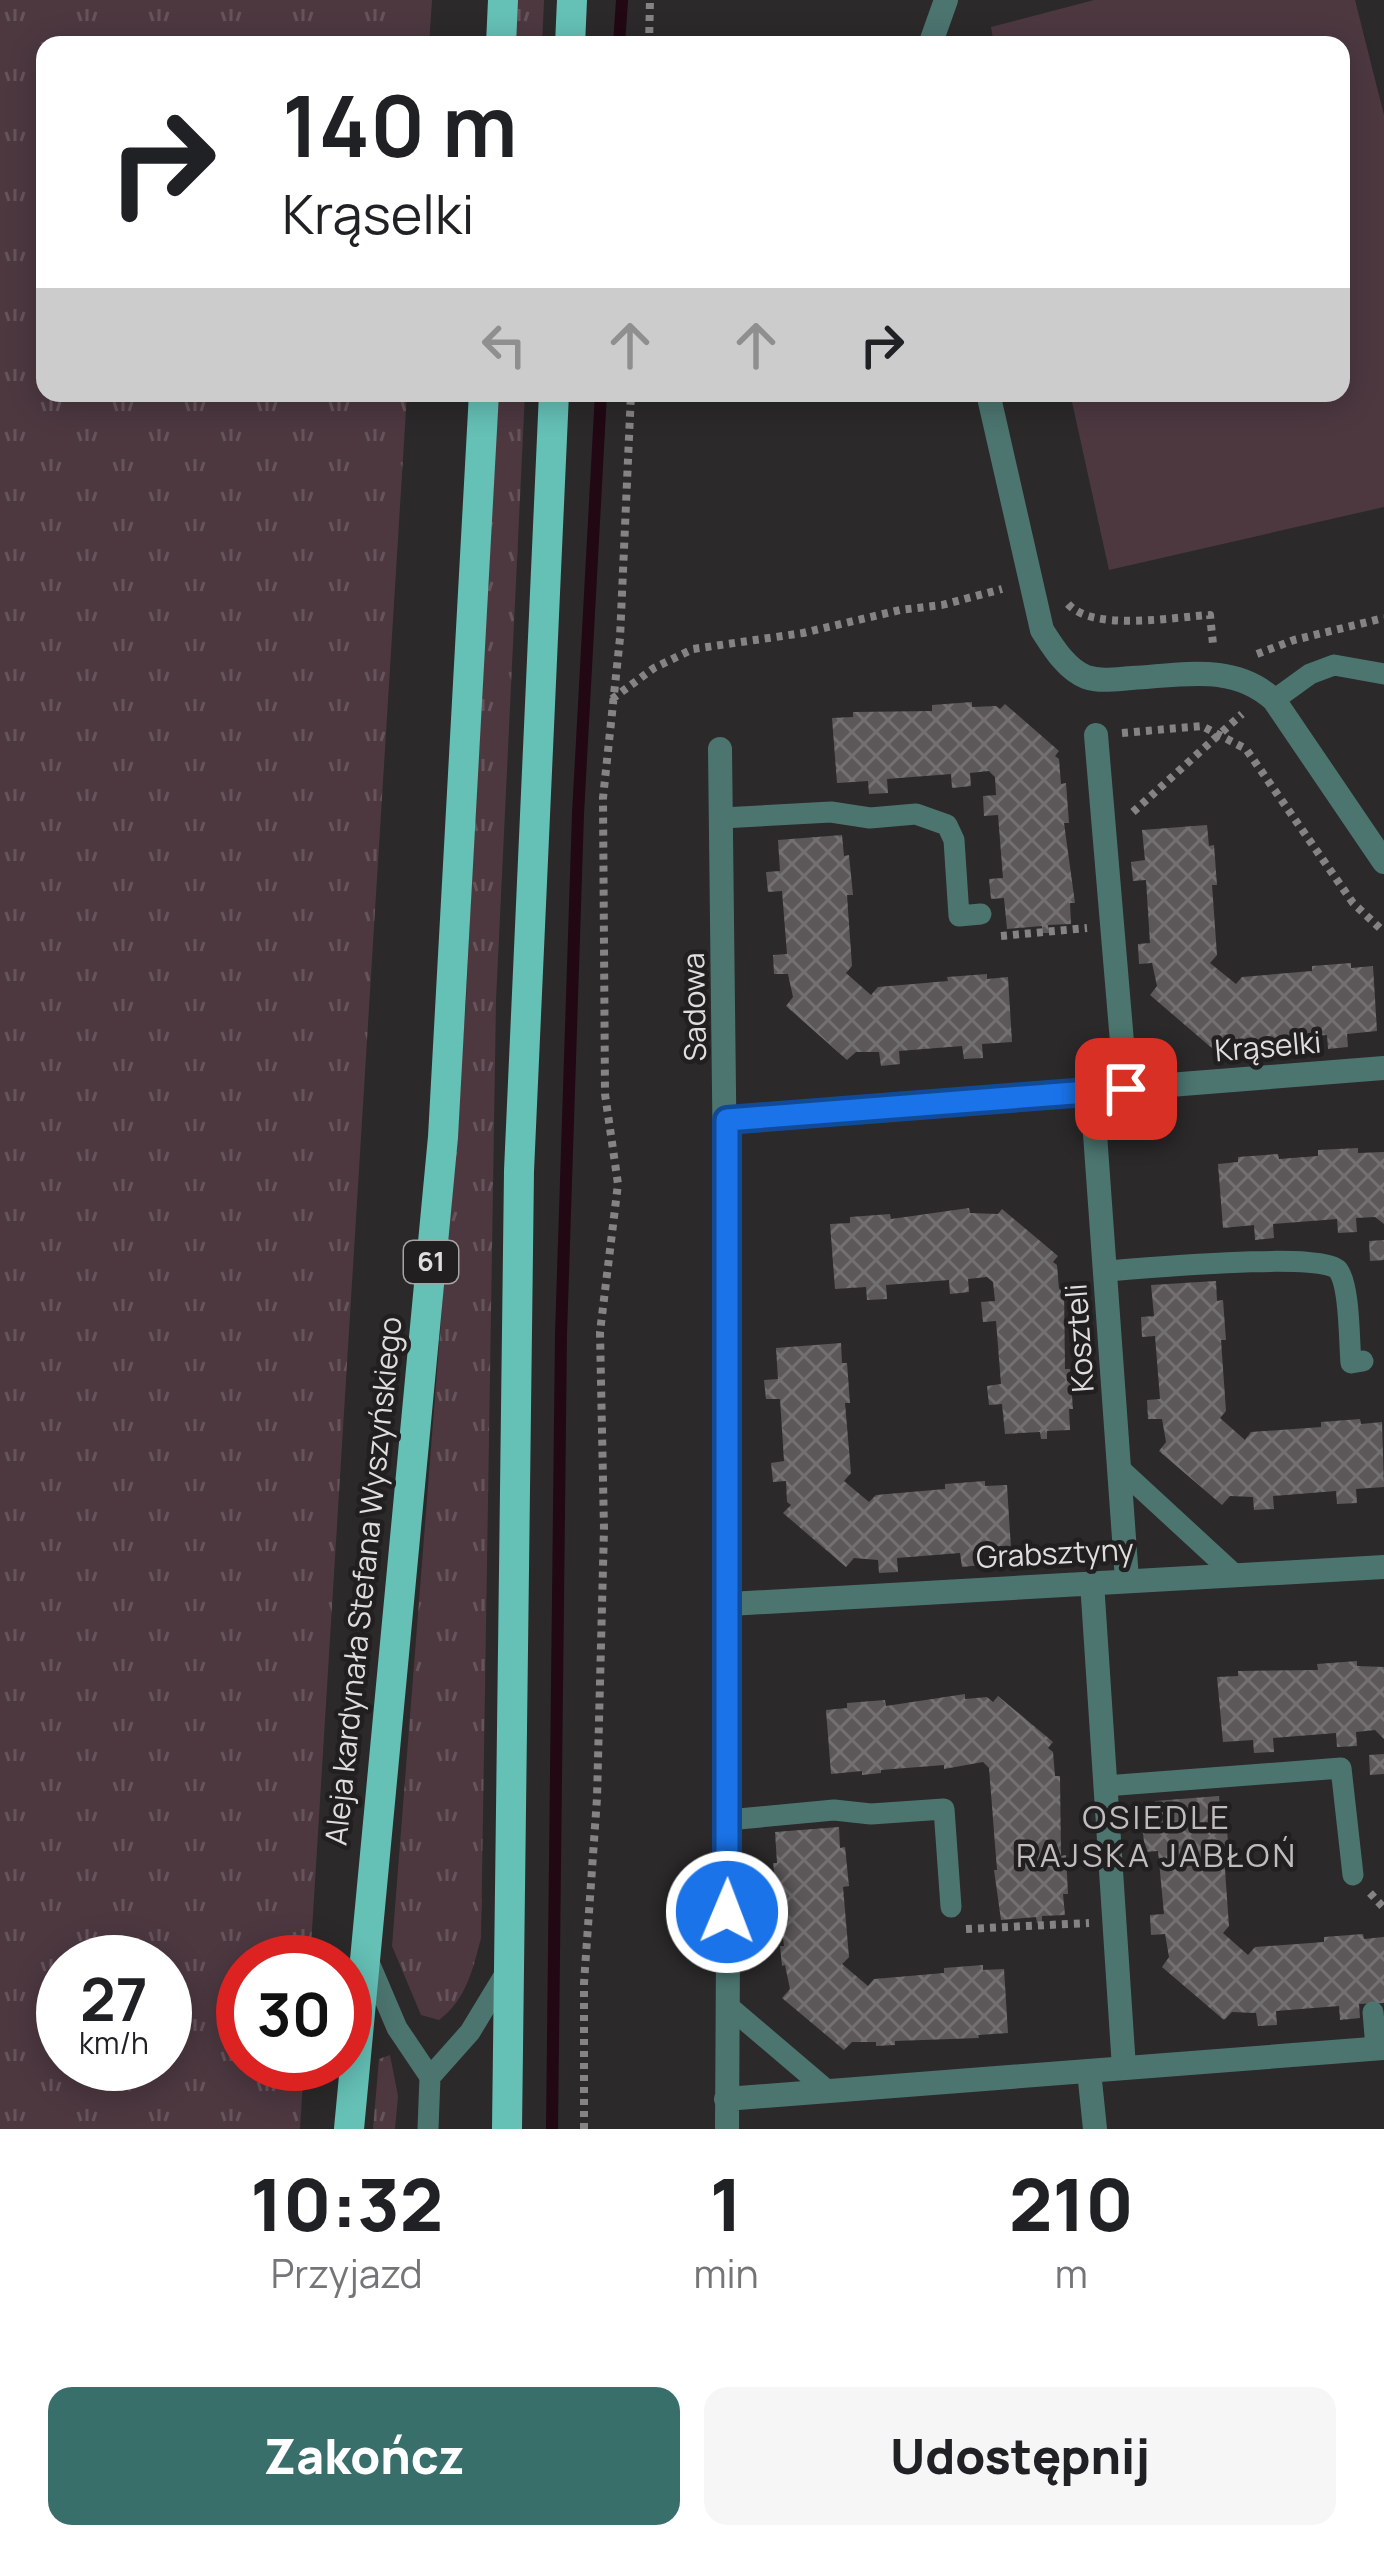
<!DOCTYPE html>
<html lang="pl">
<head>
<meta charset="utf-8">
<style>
	:root { --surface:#fff; --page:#f6f6f6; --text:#202124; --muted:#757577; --accent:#396f6b }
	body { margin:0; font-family:Manrope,sans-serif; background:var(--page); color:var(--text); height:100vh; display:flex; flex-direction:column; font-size:45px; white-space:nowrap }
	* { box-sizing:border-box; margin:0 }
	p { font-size:39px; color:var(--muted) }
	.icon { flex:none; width:66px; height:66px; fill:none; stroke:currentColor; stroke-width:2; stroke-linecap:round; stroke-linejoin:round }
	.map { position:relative; height:2129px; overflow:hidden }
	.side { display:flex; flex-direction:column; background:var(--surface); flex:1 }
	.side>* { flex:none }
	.guide { position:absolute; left:36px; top:36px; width:1314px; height:366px; border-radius:24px; box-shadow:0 6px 30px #0003; background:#fff; color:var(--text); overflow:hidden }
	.speed { position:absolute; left:36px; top:1935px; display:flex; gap:24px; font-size:60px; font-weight:700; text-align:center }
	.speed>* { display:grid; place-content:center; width:156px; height:156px; border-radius:50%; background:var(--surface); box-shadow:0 6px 30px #0003; line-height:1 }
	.speed small { font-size:30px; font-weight:400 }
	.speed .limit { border:18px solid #d22; background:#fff; color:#111 }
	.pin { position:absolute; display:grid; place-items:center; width:102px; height:102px; color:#fff; margin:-51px; border-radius:24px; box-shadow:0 6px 18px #0006 }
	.me { position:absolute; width:132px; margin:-66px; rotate:1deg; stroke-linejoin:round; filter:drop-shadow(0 0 9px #0008) }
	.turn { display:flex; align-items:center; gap:42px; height:252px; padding:0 48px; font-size:54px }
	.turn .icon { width:156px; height:156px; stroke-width:2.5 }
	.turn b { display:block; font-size:84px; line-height:102px }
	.lanes { display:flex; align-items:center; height:114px; padding:0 48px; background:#0003; justify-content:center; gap:60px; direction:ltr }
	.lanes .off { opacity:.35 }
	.eta { display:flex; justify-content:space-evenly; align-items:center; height:204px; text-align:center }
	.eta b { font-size:72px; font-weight:800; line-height:84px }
	.cta { display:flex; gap:24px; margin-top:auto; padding:24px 48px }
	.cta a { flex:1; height:138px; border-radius:24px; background:var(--accent); color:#fff; font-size:48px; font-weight:800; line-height:138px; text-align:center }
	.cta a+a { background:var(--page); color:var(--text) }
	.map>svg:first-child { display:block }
	.grass { fill:url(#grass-tufts); fill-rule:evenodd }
	.green { fill:#4d3840 }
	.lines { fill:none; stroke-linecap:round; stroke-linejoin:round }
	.stream { stroke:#210813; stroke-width:12 }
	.building { fill:url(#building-cross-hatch) }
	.path { stroke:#858383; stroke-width:8; stroke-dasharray:6 6; stroke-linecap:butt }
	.lane { stroke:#4c7570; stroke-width:21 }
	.street { stroke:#4c7570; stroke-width:24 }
	.primary { stroke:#65c0b6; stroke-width:30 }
	.route-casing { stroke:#114b97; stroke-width:30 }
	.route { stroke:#1a73e8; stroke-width:21 }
	.labels { text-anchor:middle; stroke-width:9; stroke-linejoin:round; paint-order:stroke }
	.shield { fill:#221f20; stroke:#a6a4a4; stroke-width:3 }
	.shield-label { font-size:27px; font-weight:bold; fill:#dfdddd }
	.street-label { font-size:30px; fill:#dfdddd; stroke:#221f20 }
	.neighbourhood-label { font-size:33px; letter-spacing:3px; fill:#c0bdbe; stroke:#221f20 }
</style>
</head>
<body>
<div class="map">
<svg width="1384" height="2129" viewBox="0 0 1384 2129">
	<defs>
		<pattern id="grass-tufts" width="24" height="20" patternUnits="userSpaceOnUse" patternTransform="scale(3)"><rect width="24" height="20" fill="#4d3840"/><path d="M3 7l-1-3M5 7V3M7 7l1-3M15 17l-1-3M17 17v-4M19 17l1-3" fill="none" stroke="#66545b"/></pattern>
		<pattern id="building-cross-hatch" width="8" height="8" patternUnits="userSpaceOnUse" patternTransform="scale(3)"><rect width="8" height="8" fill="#5c585a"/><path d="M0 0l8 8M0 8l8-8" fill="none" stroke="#737071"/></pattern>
	</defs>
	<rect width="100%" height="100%" fill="#2b292a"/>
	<!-- grass -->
	<path class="grass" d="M0,0h432l-3,45h-384v348h362l-97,1569h-67v102h61l-4,65h-300zM165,1962v102h-102v-102z
		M513,0h31l-2,45h-31z
		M495,393h30l-29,607 -15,938c-8,31 -15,62 -42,82l-18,-5 -29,-69 74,-944z
		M390,2055l8,41 -3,33h-22l6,-70z"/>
	<!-- green -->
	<path class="green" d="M1094,0h261l29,115v392l-275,63 -39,-177h271v-348h-347l-3,-18z"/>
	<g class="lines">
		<!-- stream -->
		<path class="stream" d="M619,45l3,-45
			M552,2129l9,-795 17,-520 23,-421"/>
	</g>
	<!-- building -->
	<path class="building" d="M972,702v5l24,-1 4,3 5,-5 54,47 -4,5 4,3 2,25 5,-1 3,40h-5l11,80h-5l1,21 -23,1 1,8h-7v-7l-35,3 -3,-31 -13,1 -2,-20 14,-1 -5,-63 -14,1 -1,-20 13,-1 -1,-18 -6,-6 -19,2 1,13 -19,2 -1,-14 -64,5 1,14 -19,1 -1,-13 -31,2 -5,-65 21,-1v-5l79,-1v-6z
		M1207,825l2,21 5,-1 3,40h-5l5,70 -7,8 26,21 6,-7 70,-6v-5l39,-3v5l22,-2 4,65 -30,3 1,13 -20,2 -1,-14 -64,5 1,14 -19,1 -1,-14 -21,2 -3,-3 -7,9 -63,-54 7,-9 -5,-23 -13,1 -1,-20 12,-1 -4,-63 -13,1 -2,-19 14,-2 -3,-30z
		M842,835l2,21 5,-1 4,40h-6l5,71 -6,7 25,22 7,-8 70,-6 -1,-4 40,-3v5l21,-2 4,65 -30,2 1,14 -19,1 -2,-13 -63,5 1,13 -19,2 -2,-14h-23l-9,8 -61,-54 7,-9 -5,-23h-14l-1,-19 14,-1 -5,-63 -14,1 -2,-20 14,-1 -2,-31z
		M1358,1148v5l26,-1v72l-9,-7 -19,1 1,14 -19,1 -1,-14 -64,5 1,14 -19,2 -1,-15 -31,3 -5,-64 20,-2v-5l40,-3 1,5 39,-3v-6z
		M969,1208l1,5 28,1 4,-5 56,47 -5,6 4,3 2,24 5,-1 1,81h5l3,40h-4l1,21 -23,1v8h-6l-1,-7 -35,2 -3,-30 -13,1 -2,-19 14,-2 -5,-63 -13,1 -2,-20 14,-1 -2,-19 -6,-5 -19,2 1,13 -19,2 -1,-14 -63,5 1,14 -20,1 -1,-13 -31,2 -5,-65 20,-1v-6l40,-3 1,5z
		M1384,1240v20l-14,1 -1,-20z
		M1216,1281l1,20 6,-1 3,40h-5l5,71 -6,7 25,22 6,-8 70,-5v-5l39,-3 1,5 21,-2 2,65 -28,2 1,14 -20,1 -1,-13 -63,5 1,13 -20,1 -1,-13 -23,-1 -8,9 -63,-54 7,-9 -4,-23h-14l-1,-19 13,-1 -5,-63 -13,1 -1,-20 13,-1 -3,-31z
		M841,1343l1,20h5l3,40h-5l6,70 -7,8 25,21 7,-7 69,-6v-5l40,-3v5l22,-1 4,64 -31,3 1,13 -19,2 -2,-14 -63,5 1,14 -19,1 -1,-13 -24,-2 -8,9 -63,-54 8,-8 -4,-3 -1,-21 -13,1 -2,-19 13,-2 -4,-62h-14l-2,-19 14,-1 -2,-31z
		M1357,1661v5l27,1v72l-9,-9 -19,2 1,14 -20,1 -1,-14 -63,5 1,14 -20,1 -1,-13 -30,2 -6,-65 21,-1v-5l80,-1 -1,-6z
		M965,1694v5l22,-2 6,5 5,-6 55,46 -5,6 5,4 2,24h5l1,80 5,-1 2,39h-5l2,21 -23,1v7h-5l-1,-6 -35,3 -7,-50h3l-8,-102 -6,-6 -39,7v-4l-63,5v3l-19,2v-4l-31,3 -5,-64 21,-2v-5l38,-3 1,6z
		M1384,1754v20l-14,1 -1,-20z
		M1219,1796l2,21 5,-1 3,40h-5l5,70 -6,7 25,22 7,-8 69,-5v-5l39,-3 1,5 20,-2v66l-25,1 1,14 -20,2 -1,-14 -63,5 1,14 -19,1 -2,-13 -24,-1 -8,8 -62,-53 7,-10 -4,-23 -14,1 -1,-20 14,-1 -6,-63 -13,1 -2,-20h14l-2,-31z
		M839,1827l1,21 5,-1 4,39 -6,1 6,70 -7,7 26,22 6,-7 70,-6v-5l39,-3v5l21,-1 4,64 -30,2 1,3 -84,3v4l-19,1v-4h-24l-8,8 -62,-52 8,-9 -5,-24 -3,1 -2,-20h4l-11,-83h4l-2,-31z"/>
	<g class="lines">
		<!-- path -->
		<path class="path" d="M649,45l1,-45
			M1068,604c25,28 105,13 142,11l3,29
			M1257,654l37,-14 90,-22
			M612,699l42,-31 39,-19 110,-16 97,-23 42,-5 60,-16
			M1122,733l80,-7 44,23 107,154 31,29
			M1133,812l109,-98
			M1001,936l86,-8
			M1370,1893l14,15
			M966,1929l123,-6
			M584,2129v-146l13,-185 7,-269 -4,-197 18,-148 -13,-90 -2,-296 17,-160 11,-245"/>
		<!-- lane -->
		<path class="lane" d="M1274,700l36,-26 24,-9 50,9
			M722,818l109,-6 39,6 46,-4 31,11 7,15 5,76 22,-2
			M1105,1271c33,-2 218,-20 233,-1 12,16 11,71 13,93l12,-2
			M1119,1468l115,106
			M1105,1786l236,-18 12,107
			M728,1820l106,-10 37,4 73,-5 7,98
			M368,1960l29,68 33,49 -2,52
			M727,2005l101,86
			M1373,2012l3,36
			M430,2077l40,-45 37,-61"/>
		<!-- street -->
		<path class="street" d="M930,45l16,-45
			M988,393l54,237c11,17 24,39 44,47 15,5 31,2 46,1 51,-3 102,-15 142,22l110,162
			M1096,735l30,354
			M720,749l10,855 -3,525
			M1092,1092l35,488
			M727,1120l657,-52
			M1092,1582l32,486
			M730,1604l654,-37
			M1089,2071l6,58
			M726,2099l658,-51"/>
		<!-- primary -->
		<path class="primary" d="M501,45l2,-45
			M570,45l2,-45
			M349,2129l94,-992 41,-744
			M507,2129l12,-958 35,-778"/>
	</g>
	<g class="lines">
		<!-- route casing -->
		<g class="route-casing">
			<path id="route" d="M727,1912v-792l399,-31"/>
		</g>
		<!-- route -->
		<use href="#route" class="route"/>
	</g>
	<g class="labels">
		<!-- shield labels -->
		<rect class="shield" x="404" y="1241" width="54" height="42" rx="9"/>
		<g class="shield-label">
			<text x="431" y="1271">61</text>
		</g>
		<!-- street labels -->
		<g class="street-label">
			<text transform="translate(695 1007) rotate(-91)" y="10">Sadowa</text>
			<text transform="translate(1268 1047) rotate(-5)" y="10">Krąselki</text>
			<text transform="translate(1080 1338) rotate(-94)" y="10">Koszteli</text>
			<text transform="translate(1055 1554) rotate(-3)" y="10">Grabsztyny</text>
			<text transform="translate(364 1581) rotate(-84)" y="10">Aleja kardynała Stefana Wyszyńskiego</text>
		</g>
		<!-- neighbourhood labels -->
		<g class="neighbourhood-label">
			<text x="1157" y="1829">OSIEDLE<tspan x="1157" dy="38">RAJSKA JABŁOŃ</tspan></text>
		</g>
	</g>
</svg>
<div class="speed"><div>27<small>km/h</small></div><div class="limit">30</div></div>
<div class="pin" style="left:1126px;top:1089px;background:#d93025"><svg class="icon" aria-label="arrive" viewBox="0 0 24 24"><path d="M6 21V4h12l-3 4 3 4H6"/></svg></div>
<svg class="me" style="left:727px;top:1912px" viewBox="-20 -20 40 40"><circle r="17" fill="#1a73e8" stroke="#fff" stroke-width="3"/><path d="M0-11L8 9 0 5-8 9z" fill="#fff"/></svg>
<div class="guide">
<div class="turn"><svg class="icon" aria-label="right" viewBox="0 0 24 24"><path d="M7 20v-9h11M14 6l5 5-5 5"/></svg><div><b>140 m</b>Krąselki</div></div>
<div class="lanes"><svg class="icon off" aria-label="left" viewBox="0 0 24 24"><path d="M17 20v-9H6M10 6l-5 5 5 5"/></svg><svg class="icon off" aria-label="ahead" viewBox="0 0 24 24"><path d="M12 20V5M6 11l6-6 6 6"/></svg><svg class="icon off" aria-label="ahead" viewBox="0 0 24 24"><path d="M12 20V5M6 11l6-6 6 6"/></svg><svg class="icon" aria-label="right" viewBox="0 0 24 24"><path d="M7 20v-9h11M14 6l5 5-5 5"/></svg></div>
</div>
</div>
<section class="side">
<div class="eta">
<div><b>10:32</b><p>Przyjazd</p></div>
<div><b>1</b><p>min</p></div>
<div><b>210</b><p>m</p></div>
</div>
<div class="cta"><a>Zakończ</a><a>Udostępnij</a></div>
</section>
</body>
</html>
